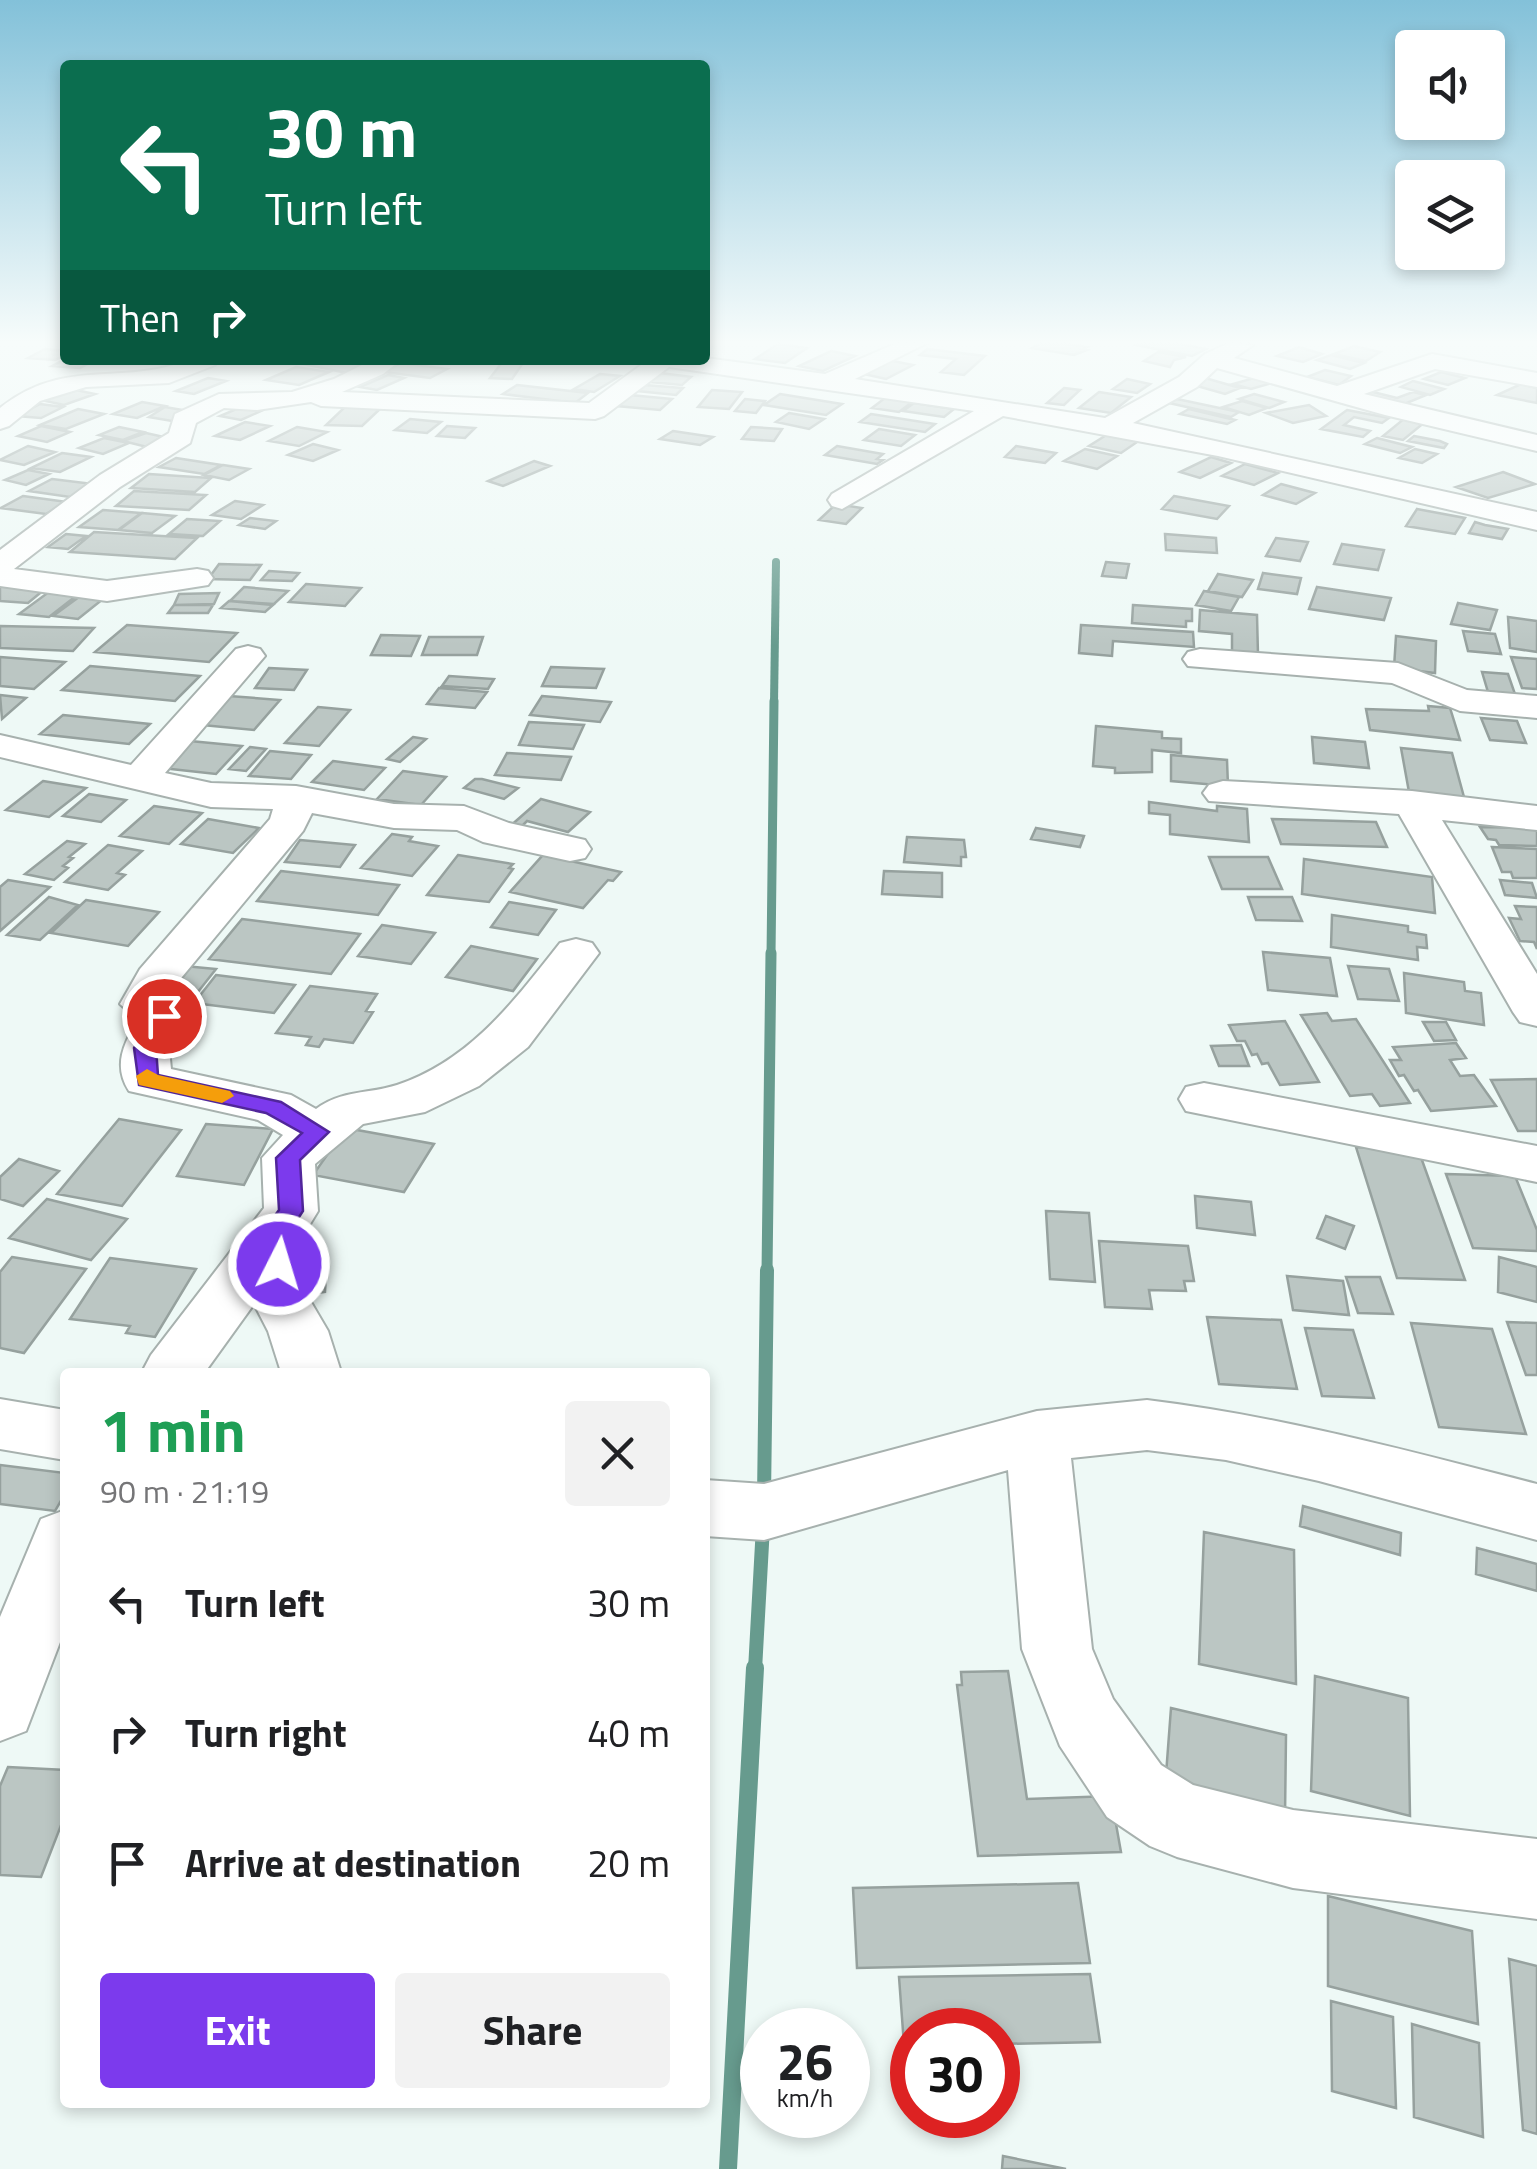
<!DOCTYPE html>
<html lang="en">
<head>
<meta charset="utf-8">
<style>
	:root { --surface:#fff; --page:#f2f2f2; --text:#202124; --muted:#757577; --accent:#7c3aed }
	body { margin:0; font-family:"Titillium Web",sans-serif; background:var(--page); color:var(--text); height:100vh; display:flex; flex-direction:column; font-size:38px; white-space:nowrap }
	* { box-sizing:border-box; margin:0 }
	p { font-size:32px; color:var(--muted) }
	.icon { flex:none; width:55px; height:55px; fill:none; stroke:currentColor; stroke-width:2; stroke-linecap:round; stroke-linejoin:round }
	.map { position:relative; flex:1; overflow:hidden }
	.sheet { position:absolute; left:60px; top:1368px; width:650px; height:740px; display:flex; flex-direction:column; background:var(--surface); border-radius:10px; box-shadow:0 5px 15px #0003 }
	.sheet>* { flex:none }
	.guide { position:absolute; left:60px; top:60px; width:650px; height:305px; border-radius:10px; box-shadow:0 5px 15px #0003; background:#0b6e4f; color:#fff; overflow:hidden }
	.buttons { position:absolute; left:1395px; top:30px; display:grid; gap:20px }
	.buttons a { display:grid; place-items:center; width:110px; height:110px; border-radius:10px; background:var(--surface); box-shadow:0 5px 15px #0003; font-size:50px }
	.speed { position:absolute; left:740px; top:2008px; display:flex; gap:20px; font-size:50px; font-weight:700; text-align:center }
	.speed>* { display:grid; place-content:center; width:130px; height:130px; border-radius:50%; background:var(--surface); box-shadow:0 5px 15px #0003; line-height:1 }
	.speed small { font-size:25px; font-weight:400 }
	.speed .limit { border:15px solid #d22; background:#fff; color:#111 }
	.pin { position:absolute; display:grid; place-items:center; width:85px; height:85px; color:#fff; margin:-42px; border:5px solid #fff; border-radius:50%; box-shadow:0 2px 10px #0007 }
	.me { position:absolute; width:110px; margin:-55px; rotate:5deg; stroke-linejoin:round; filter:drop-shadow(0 0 8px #0008) }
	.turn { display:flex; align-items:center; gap:35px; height:210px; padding:0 40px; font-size:45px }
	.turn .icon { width:130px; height:130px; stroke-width:2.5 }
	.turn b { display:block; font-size:70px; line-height:85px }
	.then { display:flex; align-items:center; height:95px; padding:0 40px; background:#0003; gap:20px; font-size:38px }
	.round { display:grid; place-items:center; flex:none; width:105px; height:105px; border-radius:10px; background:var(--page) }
	.headline { display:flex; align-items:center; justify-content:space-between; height:170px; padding:0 40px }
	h1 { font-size:60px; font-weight:700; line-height:75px; color:#1e9e55 }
	.cta { display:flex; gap:20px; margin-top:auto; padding:20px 40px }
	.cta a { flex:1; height:115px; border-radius:10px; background:var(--accent); color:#fff; font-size:40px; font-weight:700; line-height:115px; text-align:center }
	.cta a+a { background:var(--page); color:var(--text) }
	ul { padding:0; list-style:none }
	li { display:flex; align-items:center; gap:30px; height:130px; padding:0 40px }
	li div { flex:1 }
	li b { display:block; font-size:38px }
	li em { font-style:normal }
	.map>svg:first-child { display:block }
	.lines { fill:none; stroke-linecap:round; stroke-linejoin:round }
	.stream-far4 { stroke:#679b8e; stroke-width:8 }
	.stream-far3 { stroke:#679b8e; stroke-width:9 }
	.stream-far2 { stroke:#679b8e; stroke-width:11 }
	.stream-far1 { stroke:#679b8e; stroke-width:14 }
	.stream { stroke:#679b8e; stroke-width:18 }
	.building { fill:#bbc6c3; stroke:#96a19e; stroke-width:2.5 }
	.minor-casing { stroke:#a7b1ae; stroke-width:4 }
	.minor { fill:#fff; fill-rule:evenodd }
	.route { fill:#7c3aed; stroke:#51269a; stroke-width:2.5 }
	.slow { fill:#f59e0b }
</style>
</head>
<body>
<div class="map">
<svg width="1537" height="2169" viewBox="0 0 1537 2169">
	<rect width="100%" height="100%" fill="#eef9f6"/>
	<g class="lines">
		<!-- stream-far4 -->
		<path class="stream-far4" d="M774,704l2,-142"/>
		<!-- stream-far3 -->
		<path class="stream-far3" d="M771,956l3,-255"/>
		<!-- stream-far2 -->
		<path class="stream-far2" d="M767,1272l4,-319"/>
		<!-- stream-far1 -->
		<path class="stream-far1" d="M764,1497l3,-227
			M755,1670l8,-144"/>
		<!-- stream -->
		<path class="stream" d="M728,2169l27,-501"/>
	</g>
	<!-- building -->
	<path class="building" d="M1040,343h22l25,4 -4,2 4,1 -13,5 -42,-7z
		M1141,343h35l30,6 -14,7 -56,-11z
		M778,344l29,4 -22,15 -30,-4z
		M1354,346l26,6 -14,9 -32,-7z
		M1299,347l23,7 -19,8 -26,-6z
		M45,349l20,2v4l-10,5 -27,-2z
		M927,349l58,7 -21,19 -23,-3 15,-13 -36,-4z
		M831,351l24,5 -32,15 -24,-5z
		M1158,352l28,5 -12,3 -4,7 -26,-6z
		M1331,355l33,8 -14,6 -33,-9z
		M65,359v1h30l-15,8 -28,-2z
		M883,359l30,6 -27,14 -31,-7z
		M300,360h49l20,4 -22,9 -54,-11z
		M504,360h21l-13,19 -22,-1z
		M401,363l46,6 -17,9 -46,-6z
		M296,367l33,5 -30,13 -33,-5z
		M1325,370l26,6 -12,9 -32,-8z
		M1441,372l24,6 -17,7 -24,-6z
		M660,373l31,4 -9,8 -32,-3z
		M600,374l20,2 -26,16 -20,-3z
		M388,375l16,3 -27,12 -17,-3z
		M1261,376l18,5 -28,8 -18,-5z
		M208,378l18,3 -32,13 -18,-3z
		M1205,378l35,10 -15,6 -35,-10z
		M1127,379l23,5 -13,9 -24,-4z
		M1413,381l31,8 -14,6 -29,-8z
		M1521,384l16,4v15l-40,-8z
		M517,385l71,8 -13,10 -72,-9z
		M644,385l39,3 -7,7 -39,-4z
		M1064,388l16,2 -16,15 -17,-2z
		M71,389l24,5 -31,11 -23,-5z
		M712,390l30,2 -13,17 -31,-2z
		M1369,391l28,7 16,-6 13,3 -24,10 -41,-11z
		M1099,392l32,5 -20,16 -32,-5z
		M780,394l62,10 -16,11 -62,-10z
		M1254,394l30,8 -15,6 -30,-9z
		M630,395l42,4 -12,11 -44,-4z
		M885,398l27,4 -13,10 -27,-4z
		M745,399l20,2 -9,12 -21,-2z
		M1177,399l62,13 -8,5 -62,-14z
		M1242,401l25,7 -18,7 -26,-8z
		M142,402l23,4 -28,12 -24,-4z
		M914,403l40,6 -10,8 -41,-6z
		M40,404l23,3 -22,11 -24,-2z
		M1309,405l17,11 -33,7 -27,-10z
		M346,406l35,2 -19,18 -36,-1z
		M165,407l29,5 -22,9 -23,-4z
		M241,407l20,4 -20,9 -21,-4z
		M78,409l26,5 -38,15 -26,-4z
		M1189,409l46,11 -8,4 -47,-10z
		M1347,410l42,8 -7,5 -28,-6 -10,8 26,6 -7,6 -42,-8z
		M789,413l35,6 -15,10 -33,-7z
		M871,414l64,10 -10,8 -65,-10z
		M1405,418l20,4 -22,18 -20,-4z
		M410,419l31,3 -14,11 -32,-3z
		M245,422l25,4 -30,14 -25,-4z
		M41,426l29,6 -23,10 -29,-6z
		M447,426l28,2 -10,10 -28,-2z
		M119,427l24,5 -20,8 -24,-5z
		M297,427l30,5 -28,14 -30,-5z
		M751,427l31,2 -8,12 -32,-2z
		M879,429l36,6 -14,11 -37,-6z
		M673,431l40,6 -13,8 -40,-6z
		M146,433l27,6 -22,9 -28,-7z
		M1108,434l32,6 -19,13 -32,-7z
		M1414,436l26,5 7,3 -3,4 -36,-7z
		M104,438l25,5 -26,11 -24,-6z
		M1377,438l35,9 -12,6 -35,-9z
		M313,444l25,6 -25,11 -25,-6z
		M28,446l27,6 -31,13 -24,-5z
		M837,446l46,8 -6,5 6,1 -6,4 -52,-9z
		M1016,446l40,7 -11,10 -40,-6z
		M1085,449l32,7 -20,13 -33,-8z
		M1415,449l22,5 -15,9 -23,-5z
		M62,453l29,4 -31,15 -29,-4z
		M1211,457l20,6 -31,15 -20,-6z
		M176,458l45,7 -17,9 -45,-7z
		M534,461l16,5 -47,20 -15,-5z
		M1245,464l33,9 -24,12 -32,-9z
		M223,465l26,4 -20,11 -25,-5z
		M28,470l21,4 -23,11 -21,-5z
		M1503,472l32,12 -47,14 -32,-11z
		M149,474l62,4 -16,14 -64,-4z
		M52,479l41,5 -23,13 -41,-6z
		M1281,484l34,9 -19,11 -33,-9z
		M134,491l72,4 -17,15 -73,-4z
		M23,496l44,6 -21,12 -45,-6z
		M1174,496l55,10 -12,13 -55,-10z
		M235,501l28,4 -22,14 -29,-4z
		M836,504l26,4 -16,16 -27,-4z
		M1417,509l48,9 -10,16 -49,-8z
		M103,510l38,3 -23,17 -39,-3z
		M142,513l33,3 -23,17 -33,-3z
		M250,518l26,3 -11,8 -26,-4z
		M187,519l33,2 -17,15 -34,-2z
		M1475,522l10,3 23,4 -6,10 -33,-6z
		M94,532l103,6 -22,21 -105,-7z
		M66,534l20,2 -18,13 -20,-2z
		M1165,534l51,4 1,15 -51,-3z
		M1276,538l32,4 -8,19 -34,-5z
		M1342,544l42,6 -6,20 -44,-6z
		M1106,562l23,2 -3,14 -24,-2z
		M219,564l42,1 -11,15 -42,-1z
		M269,571l30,2 -7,8 -31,-1z
		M1263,573l38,5 -4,16 -39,-5z
		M1218,574l35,6 -11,17 -34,-6z
		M0,582l51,2 -23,19 -28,-2z
		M306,584l55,4 -16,18 -56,-4z
		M57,586l28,3 -36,28 -30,-3z
		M244,587l44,4 -14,13 -44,-3z
		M1317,587l74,11 -7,22 -75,-11z
		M1204,591l35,6 -8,14 -35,-6z
		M219,593l-5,11 -40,1 5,-11z
		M79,597l24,2 -25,20 -25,-3z
		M229,601l44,4 -8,7 -44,-4z
		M1458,603l39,7 -7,20 -39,-6z
		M174,605h39l-5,8h-40z
		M1133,605l59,4v12h-6v6l-54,-4z
		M1200,610l57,5 1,40 -26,-3v-18l-33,-3z
		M1508,617l29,4v31l-27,-4z
		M127,625l110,8 -28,29 -114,-10z
		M1081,625l112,7 1,15 -81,-6 -1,15 -33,-3z
		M0,626l94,2 -21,23 -73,-3z
		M1463,631l32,3 6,20 -33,-3z
		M381,635l39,1 -9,20 -40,-1z
		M1396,636l40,5 -1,32 -41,-5z
		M429,637h54l-6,18h-55z
		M0,657l65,5 -31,27 -34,-3z
		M1511,657l26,2v30l-15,-1z
		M90,666l110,10 -25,25 -113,-11z
		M551,667l53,2 -8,19 -54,-2z
		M269,668l38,2 -13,20 -39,-2z
		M1482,672l26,2 7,20 -27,-2z
		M449,676l45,3 -6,10 -46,-3z
		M439,688l48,4 -12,16 -48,-4z
		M0,695l26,3 -24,21z
		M229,696l51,4 -26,30 -52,-5z
		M542,696l69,6 -11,20 -70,-7z
		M1428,706l22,2 10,32 -90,-10 -4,-21 63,2z
		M318,707l32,3 -31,36 -34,-3z
		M63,715l87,9 -21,20 -89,-10z
		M1481,718l36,3 9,22 -36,-3z
		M529,722l55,3 -11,24 -54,-4z
		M1096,726l66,6v6l19,1v14l-29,-3v22l-37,1v-5l-22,-2z
		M413,737l13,2 -26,23 -13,-3z
		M1312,737l53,5 4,26 -55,-5z
		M190,741l52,5 -26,28 -54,-6z
		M250,747l16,2 -20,22 -17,-2z
		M1401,748l51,5 12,44 -55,-5z
		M270,751l41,4 -20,24 -42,-3z
		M507,753l64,4 -10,23 -66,-5z
		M1171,755l56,5 1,26 -57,-5z
		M333,761l52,7 -21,22 -52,-8z
		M403,771l43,6 -25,28 -44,-6z
		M475,779h7l36,9 -14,11 -40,-11z
		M43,781l43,7 -37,29 -43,-7z
		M89,794l37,6 -25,22 -38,-6z
		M541,799l49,13 -22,20 -41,-11 -10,10 -9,-3z
		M1149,802l68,9v-5l30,3 2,33 -79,-8v-19l-21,-2z
		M154,806l48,7 -33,31 -49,-8z
		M208,819l51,9 -26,25 -52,-9z
		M1272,819l104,3 11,25 -106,-3z
		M1480,827l57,1v18l-38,-1 -3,-5 -8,-1z
		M1036,828l48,8 -4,11 -49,-8z
		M392,834l20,3 -3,4 29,5 -26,30 -51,-8z
		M907,837l57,3 2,17h-5v9l-57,-4z
		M300,840l55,5 -15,22 -55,-5z
		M67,841l18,3 -16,13 4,1 -10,8 5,2 -14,12 -29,-6z
		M108,845l34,6 -25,22 8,2 -17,15 -43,-8z
		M1492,847l45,2v29h-24l-2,-6h-9z
		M458,855l55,9 -4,4 4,1 -24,33 -62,-7z
		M543,855l78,17 -8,9 -5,-1 -25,28 -73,-16z
		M1209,857h59l14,32h-60z
		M1304,859l128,18 3,36 -133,-19z
		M281,871l118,14 -21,30 -121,-14z
		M884,871l58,2v24l-60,-3z
		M8,880l42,7 -50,44v-44z
		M1500,880l32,3 5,15 -32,-3z
		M49,897l29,8 -38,35 -33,-5z
		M1248,897h44l10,24 -46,-1z
		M86,900l73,12 -31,34 -77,-13z
		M509,902l47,8 -18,25 -47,-8z
		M1515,906l22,1v42l-3,-7 -14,-1 -11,-23 12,1z
		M1332,915l76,11v6l18,3 1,13 -10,-1 1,13 -87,-13z
		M242,919l118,15 -29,40 -122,-15z
		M382,925l53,8 -24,31 -53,-8z
		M471,946l66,13 -24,32 -67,-14z
		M1263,952l67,6 7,38 -69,-6z
		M184,966l32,3 -26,33 -32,-5z
		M1348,966l41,3 10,32 -41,-2z
		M1404,973l60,9 1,9 16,2 3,32 -78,-12z
		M216,975l79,10 -21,28 -80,-10z
		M310,986l67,8 -11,17 7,1 -20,31 -29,-4 -5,8 -13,-2 5,-8 -35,-4z
		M1327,1013l5,8 24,-2 54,84 -30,3 -8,-12 -22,2 -49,-81z
		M1285,1021l34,61 -39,3 -12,-22 -6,1 -5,-10 -5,1 -7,-14h-8l-8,-16z
		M1423,1022h23l10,18 -22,1z
		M1456,1043l10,15 -16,2 10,16 14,-1 22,31 -65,5 -13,-21 -4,1 -10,-16 -5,1 -9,-16h11l-8,-13z
		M1241,1045l8,21h-30l-8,-20z
		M1537,1079v52h-19l-27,-51z
		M119,1119l62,11 -59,76 -65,-12z
		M206,1124l67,5 -29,56 -67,-9z
		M346,1128l88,16 -30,48 -91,-17z
		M1356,1147l62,2 47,131 -68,-2z
		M19,1159l40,12 -36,35 -23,-7v-22z
		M1446,1174l69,2 22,54v21l-64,-3z
		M1195,1196l56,6 4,33 -58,-7z
		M47,1199l80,20 -36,41 -82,-22z
		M1046,1211l43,2 6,69 -45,-3z
		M1326,1216l28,10 -9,23 -28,-11z
		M1099,1241l89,5 6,35h-10l2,10 -37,-1 3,19 -47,-2z
		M12,1257l74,12 -62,84 -24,-5v-76z
		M1499,1257l38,10v35l-39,-10z
		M110,1258l86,11 -41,68 -29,-4 4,-7 -60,-7z
		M326,1274l-1,18 -30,4 1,-18z
		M1287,1276l56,5 6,34 -56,-5z
		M1346,1277h34l13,37 -35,-1z
		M1207,1317l74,3 16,69 -78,-5z
		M1507,1322l30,1v52h-11z
		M1411,1323l81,6 34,105 -87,-7z
		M1305,1328l48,2 21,68 -52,-2z
		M0,1465l65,8v21l-10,17 -55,-7z
		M1303,1506l98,27 -1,22 -100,-29z
		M1204,1532l90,18 2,134 -97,-20z
		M1477,1548l60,16v27l-61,-17z
		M1008,1671l19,128 84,-3 10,56 -143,4 -21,-171h5l-1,-13z
		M1315,1676l93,22 2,118 -99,-25z
		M1171,1708l115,27 -1,82 -120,-29z
		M8,1767l57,3v45l-24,62 -41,-2v-89z
		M1078,1883l12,80 -233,5 -4,-80z
		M1328,1896l144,35 6,93 -150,-38z
		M1509,1959l28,7v168l-14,-4z
		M1090,1974l10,68 -102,2v-14h-86v15h-8l-5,-68z
		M1331,2001l62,16 3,91 -64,-17z
		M1412,2024l67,19 4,94 -69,-20z
		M1003,2156l63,13h-64z"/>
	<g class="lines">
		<!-- minor casing -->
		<g class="minor-casing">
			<path id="minor" d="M897,343h30l-72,36 250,39 74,-41 26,-23 24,-11 24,2 -19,13 103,28 95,-32 105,19v14l-102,-18 -71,25 173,41v16l-152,-36 -168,-47 -20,19 -64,36 404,89v18l-319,-74 -215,-40 -161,93 -10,-3 -4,-6 4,-6 142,-83 -305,-44 -65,49 -9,3 -274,-13 -10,-4 -54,8 -33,-2 -28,15 -6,20 -70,44 -106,82 93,12 90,-12 11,2 5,7 -5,7 -101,16 -107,-15v-36l100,-75 69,-42 6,-19 44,-20 73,-2 42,-13 38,-19h29l-18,14 -41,18 247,11 59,-43 57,-2 120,16z
				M187,360h32l-4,5 -46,18 -83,4 -46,14 -31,25 -9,3v-21c66,-52 122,-21 187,-48z
				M248,646l12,3 5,7 -100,117 46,10 85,3 98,18 70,2 45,17 76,17 6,9 -6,9 -15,3 -87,-19 -26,-12 -63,-2 -82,-15 -9,18 -126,152 -7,16 18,17 -19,32 2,21 120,26 25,14c25,-19 53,-15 81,-24 74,-25 117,-84 163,-142l16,-4 16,4 7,10 -71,94 -49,39 -54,26 -62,12 -48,40 3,47 -11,18 8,14 -14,42 27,46 13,41h-60l-13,-41 -14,-27 -49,68h-63l9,-17 113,-147 -2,-50 21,-23 -25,-15 -129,-29c-16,-25 -6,-47 9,-71l-18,-16 20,-35 130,-150 3,-10 -62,-2 -211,-50v-22l131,30 105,-116z
				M1200,649l198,14 69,27 70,6v22l-77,-7 -68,-28 -204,-17 -5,-7 5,-7z
				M1223,781l189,10 125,15v24l-95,-10 95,154v52l-17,-4 -7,-10 -114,-198 -190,-13 -6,-8 6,-8z
				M1204,1083l333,63v36l-351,-71 -7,-12 7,-12z
				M0,1399l65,11v50l-65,-11z
				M1147,1400c133,16 261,51 390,84v56l-218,-59 -93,-21 -79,-10 -76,8 21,191 21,50 48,66 32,20 100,25 244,29v80l-244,-31 -116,-31 -27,-11 -43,-29 -47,-71 -38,-97 -14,-179 -244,70 -59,-4v-56l59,4 273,-73z
				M65,1510v119l-39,102 -26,10v-124l41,-98z"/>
		</g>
		<!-- minor -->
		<use href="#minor" class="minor"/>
	</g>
	<!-- sky -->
	<linearGradient id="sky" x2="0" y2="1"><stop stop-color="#83c1d9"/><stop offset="0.53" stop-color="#f7fcfb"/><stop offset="1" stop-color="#f7fcfb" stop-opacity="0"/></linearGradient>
	<rect width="1537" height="646" fill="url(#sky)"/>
	<!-- route -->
	<path class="route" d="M164,1009l11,7 -19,32 2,27 123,27 48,30 -29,28 3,51 -13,20 9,13 -11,27h-18l-4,-7 7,-19 -10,-13 16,-22 -3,-52 26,-25 -36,-20 -127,-28 -5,-37 22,-37z"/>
	<!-- slow -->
	<path class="slow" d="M147,1069l11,6 72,16 4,5 -12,7 -83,-18 -3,-9z"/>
</svg>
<div class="buttons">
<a><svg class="icon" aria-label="sound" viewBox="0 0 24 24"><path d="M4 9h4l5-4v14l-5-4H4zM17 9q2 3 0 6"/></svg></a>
<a><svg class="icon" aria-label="layers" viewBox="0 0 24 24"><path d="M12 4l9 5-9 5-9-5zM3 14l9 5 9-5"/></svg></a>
</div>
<div class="speed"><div>26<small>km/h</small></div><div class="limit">30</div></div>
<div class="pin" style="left:164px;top:1016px;background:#d93025"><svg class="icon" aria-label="arrive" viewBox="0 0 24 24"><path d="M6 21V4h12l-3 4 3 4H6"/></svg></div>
<svg class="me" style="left:279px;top:1264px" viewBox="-20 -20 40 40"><circle r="17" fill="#7c3aed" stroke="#fff" stroke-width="3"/><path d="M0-11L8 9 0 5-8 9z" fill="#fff"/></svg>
<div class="guide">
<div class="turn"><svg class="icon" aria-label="left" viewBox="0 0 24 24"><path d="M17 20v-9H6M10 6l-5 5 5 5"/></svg><div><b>30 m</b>Turn left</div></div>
<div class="then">Then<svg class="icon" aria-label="right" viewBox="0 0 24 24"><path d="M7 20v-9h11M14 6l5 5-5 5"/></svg></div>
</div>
<section class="sheet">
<div class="headline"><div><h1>1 min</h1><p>90 m · 21:19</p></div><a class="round"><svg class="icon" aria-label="close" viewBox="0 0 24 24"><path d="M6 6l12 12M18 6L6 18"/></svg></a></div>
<ul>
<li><svg class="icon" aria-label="left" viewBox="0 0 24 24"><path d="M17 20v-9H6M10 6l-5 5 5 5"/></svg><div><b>Turn left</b></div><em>30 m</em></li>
<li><svg class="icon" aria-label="right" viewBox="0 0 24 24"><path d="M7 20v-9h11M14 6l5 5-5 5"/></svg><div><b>Turn right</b></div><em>40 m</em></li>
<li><svg class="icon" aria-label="arrive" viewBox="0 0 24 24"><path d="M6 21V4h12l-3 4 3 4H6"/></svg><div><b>Arrive at destination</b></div><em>20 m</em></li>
</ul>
<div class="cta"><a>Exit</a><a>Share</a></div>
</section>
</div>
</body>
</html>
